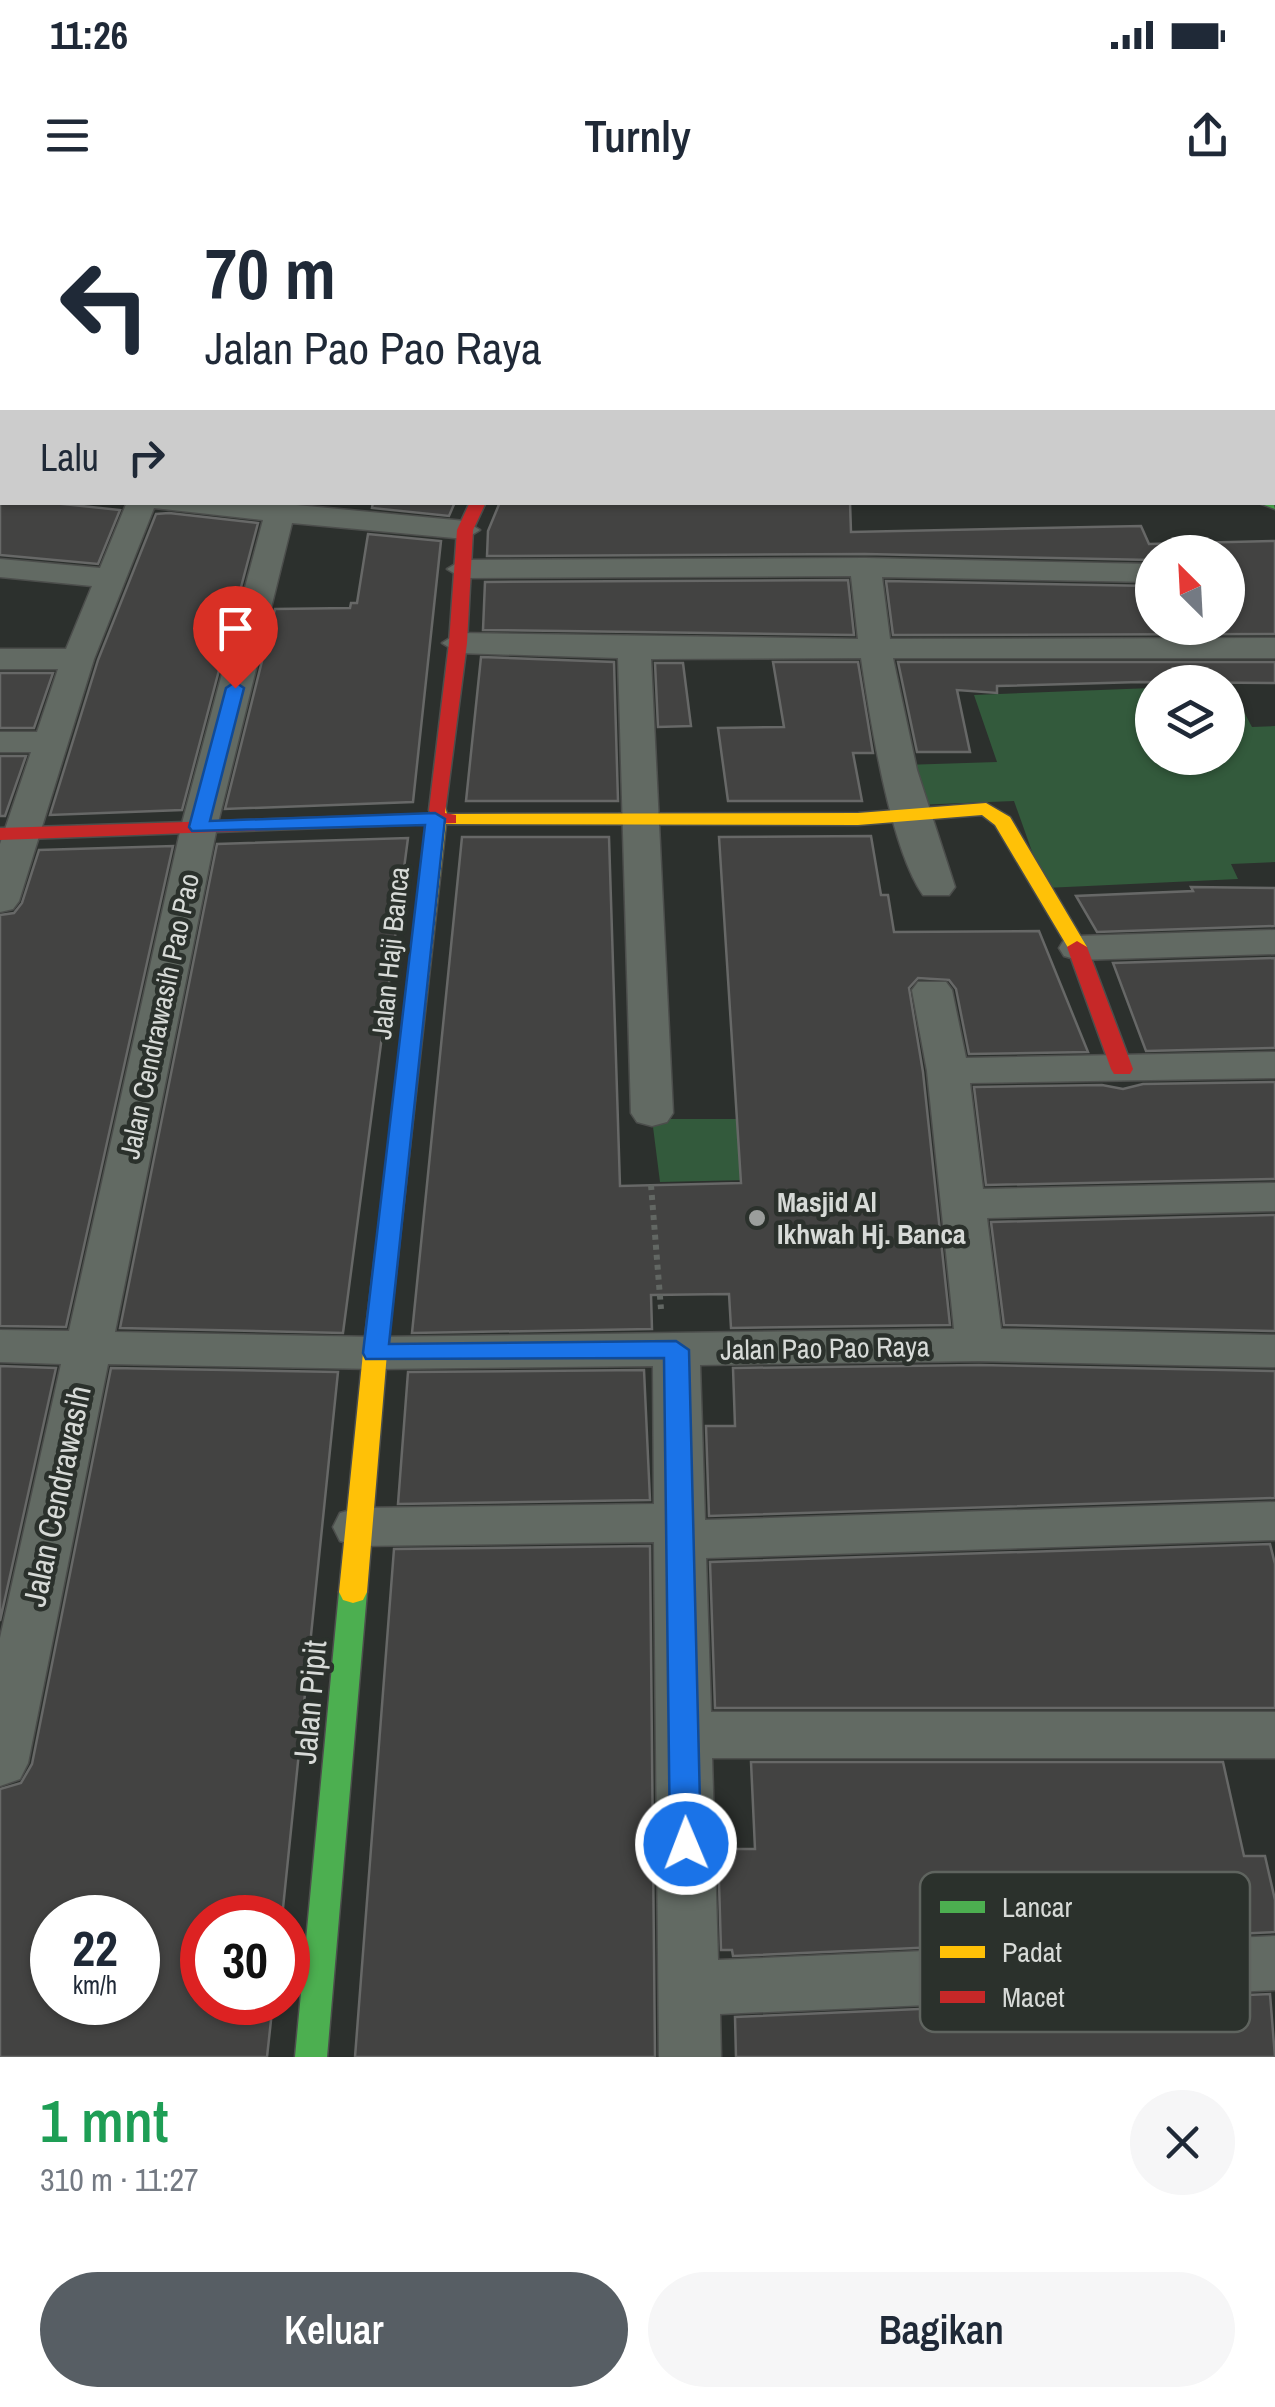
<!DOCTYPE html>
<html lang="id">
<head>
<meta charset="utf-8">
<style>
	:root { --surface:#fff; --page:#f6f6f7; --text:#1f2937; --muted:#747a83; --accent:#575e64 }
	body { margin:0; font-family:"Archivo Narrow",sans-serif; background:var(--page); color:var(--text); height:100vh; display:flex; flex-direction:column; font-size:38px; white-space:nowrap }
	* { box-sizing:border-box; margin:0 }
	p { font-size:32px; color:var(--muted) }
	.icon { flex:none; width:55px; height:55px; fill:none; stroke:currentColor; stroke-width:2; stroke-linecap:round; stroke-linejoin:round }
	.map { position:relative; height:1857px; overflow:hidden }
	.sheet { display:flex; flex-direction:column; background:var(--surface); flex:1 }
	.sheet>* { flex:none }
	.guide { position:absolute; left:0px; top:0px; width:1275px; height:305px; box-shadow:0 2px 8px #0004; background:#fff; color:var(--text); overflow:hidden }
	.needle { width:65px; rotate:336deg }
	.tools { position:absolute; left:1135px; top:335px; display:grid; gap:20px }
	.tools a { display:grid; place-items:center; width:110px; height:110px; border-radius:50%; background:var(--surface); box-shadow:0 2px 8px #0004; font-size:50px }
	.speed { position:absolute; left:30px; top:1695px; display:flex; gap:20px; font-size:50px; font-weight:700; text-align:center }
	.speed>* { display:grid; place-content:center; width:130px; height:130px; border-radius:50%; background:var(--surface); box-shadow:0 2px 8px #0004; line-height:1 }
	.speed small { font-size:25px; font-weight:400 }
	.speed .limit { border:15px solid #d22; background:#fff; color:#111 }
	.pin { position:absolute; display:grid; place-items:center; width:85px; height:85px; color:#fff; margin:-102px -42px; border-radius:50% 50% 50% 0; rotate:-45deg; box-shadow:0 0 10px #0007 }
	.pin .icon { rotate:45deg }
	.me { position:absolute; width:110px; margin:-55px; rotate:359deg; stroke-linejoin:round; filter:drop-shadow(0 0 8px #0008) }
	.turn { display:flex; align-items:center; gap:35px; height:210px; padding:0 40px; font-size:45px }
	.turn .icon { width:130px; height:130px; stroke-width:2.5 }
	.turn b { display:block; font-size:70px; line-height:85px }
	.then { display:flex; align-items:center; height:95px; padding:0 40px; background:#0003; gap:20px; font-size:38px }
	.round { display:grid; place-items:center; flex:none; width:105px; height:105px; border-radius:52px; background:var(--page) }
	.summary { display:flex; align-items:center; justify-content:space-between; height:170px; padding:0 40px }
	h1 { font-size:60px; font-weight:600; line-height:75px; color:#1e9e55 }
	.cta { display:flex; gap:20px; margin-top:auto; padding:20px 40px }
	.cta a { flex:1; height:115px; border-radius:60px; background:var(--accent); color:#fff; font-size:40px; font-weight:600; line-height:115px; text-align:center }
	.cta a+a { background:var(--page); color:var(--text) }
	.status { display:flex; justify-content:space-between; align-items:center; height:70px; padding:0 50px; background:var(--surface); direction:ltr }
	.status svg { height:28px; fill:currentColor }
	header { display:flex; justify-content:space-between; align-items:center; height:130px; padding:0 40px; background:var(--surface); font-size:45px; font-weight:600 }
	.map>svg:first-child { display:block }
	.green { fill:#335a3c }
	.building { fill:#434342; stroke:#676867; stroke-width:2.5; fill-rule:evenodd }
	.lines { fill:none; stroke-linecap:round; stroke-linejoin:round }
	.street-casing { stroke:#4c4e4c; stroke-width:3 }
	.fast-casing { stroke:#4c4e4c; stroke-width:3 }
	.slow-casing { stroke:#4c4e4c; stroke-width:3 }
	.jam-casing { stroke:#4c4e4c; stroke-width:3 }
	.path { stroke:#626763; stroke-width:6; stroke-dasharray:5 5; stroke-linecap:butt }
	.street { fill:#626a63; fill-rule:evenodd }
	.fast { fill:#4caf50; fill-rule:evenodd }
	.slow { fill:#ffc107; fill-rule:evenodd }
	.jam { fill:#c62828; fill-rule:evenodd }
	.route { fill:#1a73e8; stroke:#114b97; stroke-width:2.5 }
	.poi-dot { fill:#9b9e9c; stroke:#2b312c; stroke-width:4 }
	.labels { text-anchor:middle; stroke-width:9; stroke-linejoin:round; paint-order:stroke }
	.street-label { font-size:28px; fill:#d7dad7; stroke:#2b312c }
	.poi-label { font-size:28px; font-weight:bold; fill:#d7dad7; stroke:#2b312c; text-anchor:start }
	.near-street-label { font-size:32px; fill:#d7dad7; stroke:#2b312c }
	.key { fill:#2b312c; stroke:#5f645f; stroke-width:2.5 }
	.key-label { font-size:28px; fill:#d7dad7 }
</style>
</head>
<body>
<div class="status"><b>11:26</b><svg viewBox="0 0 49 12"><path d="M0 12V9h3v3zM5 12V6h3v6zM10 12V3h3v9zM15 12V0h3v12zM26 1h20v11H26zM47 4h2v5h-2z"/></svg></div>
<header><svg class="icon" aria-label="menu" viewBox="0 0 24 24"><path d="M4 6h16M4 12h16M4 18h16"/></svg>Turnly<svg class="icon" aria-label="share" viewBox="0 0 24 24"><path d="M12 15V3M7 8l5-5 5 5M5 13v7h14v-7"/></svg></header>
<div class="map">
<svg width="1275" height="1857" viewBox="0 0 1275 1857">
	<rect width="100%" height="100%" fill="#2c302d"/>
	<!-- green -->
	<path class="green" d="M1229,484l23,43 23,-1v136l-44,2 7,15 -193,9 -31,-87 -99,4 -12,-40 94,-3 -23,-67 178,-7v70h76z
		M652,919h91l6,61 -89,2z"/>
	<!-- building -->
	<path class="building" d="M0,302h44l76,8 -22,54 -98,-9z
		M373,302h82l-6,14 -77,-8z
		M500,302h350l1,30 290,-6 8,18 126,-3v93l-382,1 -7,-54 266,5v42h76v-76h-76v8l-287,-6 -378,2 1,-25z
		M169,313l89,10 -76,287 -132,5 48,-155 58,-146z
		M368,334l73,7 -28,261 -188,7 50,-200 75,-1 1,-5h6z
		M848,380l6,55 -371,-5 2,-48z
		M481,457l133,5 4,139h-152z
		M773,462h85l15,91h-20l9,48h-134l-10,-73 66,-1z
		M898,462h377v21l-135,-1 -143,4v7l-40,-3 13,62h-53z
		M655,463h28l8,63 -33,1z
		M0,473h53l-19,55h-34z
		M0,556h26l-21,60h-5z
		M871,636l10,59h7l6,37 145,-1 49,121 -119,2 -13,-65 -7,-9 -31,-2 -9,10 14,84 27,253 -219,3 -2,-34 -78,1 1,34 -240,4 50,-496h147l11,349 121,-3 -22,-346z
		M408,638l-65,495 -223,-5 97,-484z
		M173,646l-107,481 -66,-1v-411l14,-2 8,-10 17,-53z
		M1191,687l84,1v38l-178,6 -21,-36 117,-5z
		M1275,758v90l-129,3 -33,-88z
		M1275,882v97l-289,6 -12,-98 128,-2 21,4 20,-5z
		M1275,1015v116l-271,-6 -13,-103z
		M979,1165l296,6v127l-566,18 -3,-90h29l-2,-58z
		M0,1166l56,2 -56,253z
		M111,1168l227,4 -56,546h-80v84h71l-6,55h-267v-268l21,-6 11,-19zM52,1718h86v84h-86z
		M644,1170l6,130 -252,4 10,-132z
		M1270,1344l5,20v144h-560l-5,-146z
		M650,1346l5,511h-300l39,-508z
		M751,1562h472l21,94h21l10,44v32l-542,24 -1,-6h-11l-3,-101h37z
		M1270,1794l5,63h-539l-1,-40z"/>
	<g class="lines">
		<!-- street casing -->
		<g class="street-casing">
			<path id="street" d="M1079,0h24v2h-23z
				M1272,72h3v14h-3z
				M1272,114h3v16h-3z
				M0,279h2v18h-2z
				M127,302h138l200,19 15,9 -15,9 -173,-16 -75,304 -102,505 260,5 579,-8 -27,-258 -15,-81 6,-8h28l6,8 14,68 309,-6v26l-305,5 13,106 292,-6v28l-288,7 14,111 274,6v32l-296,-6 -279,4 5,155 570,-18v38l-569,18 5,154h564v46h-563l6,202 557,-24v54l-555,24 1,43h-62l-5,-515 -296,4 -18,-5 -7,-14 7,-14 18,-5 296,-4 -1,-138 -278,3 -267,-5 -80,399 -8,16 -20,7v-148l61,-274 -61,-2v-32l69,1 112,-504 82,-307 -109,-12 -60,151 -75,242 -6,8 -13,3v-68l31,-92h-31v-20h37l21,-63h-58v-20h66l26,-63 -92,-9v-18l100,9z
				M865,358l287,6v18l-270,-5 8,62 385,-1v20h-382l24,112 38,117 -6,8h-26c-33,-47 -53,-177 -62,-237l-210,1 22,454 -6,9 -15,4 -15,-4 -6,-9 -13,-455 -160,-5 -16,-10 16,-10 400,6 -7,-63 -389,2 -15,-9 15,-9z
				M1275,730v24l-197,6 -14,-4 -5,-8 5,-8 14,-4z"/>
		</g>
		<!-- fast casing -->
		<g class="fast-casing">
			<path id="fast" d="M0,162h2v8h-2z
				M1272,299l3,10 -19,-7h16z
				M353,1381l10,3 4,8 -40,465h-32l44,-465 4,-8z"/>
		</g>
		<!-- slow casing -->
		<g class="slow-casing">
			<path id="slow" d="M986,603l24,14 77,130 -3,4h-14l-75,-126 -13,-10 -124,10 -412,-1 -59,529 -20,239 -4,8 -10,3 -10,-3 -4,-8 24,-239 68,-547h14l2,8 411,-1z"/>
		</g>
		<!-- jam casing -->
		<g class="jam-casing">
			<path id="jam" d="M470,302h16l-13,28 -6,113 -22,170 11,2v8l-456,17v-12l431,-14 -2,-4 20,-167 8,-113z
				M1077,741l10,6 46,122 -3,5h-16l-3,-5 -44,-122z"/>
		</g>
		<!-- path -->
		<path class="path" d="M651,985l10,124"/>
		<!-- street -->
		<use href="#street" class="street"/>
		<!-- fast -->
		<use href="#fast" class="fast"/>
		<!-- slow -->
		<use href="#slow" class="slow"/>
		<!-- jam -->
		<use href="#jam" class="jam"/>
	</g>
	<!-- route -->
	<path class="route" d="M235,482l9,6 -34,133 225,-8 10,6 -56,525 287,-3 13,9 12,494 -5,9 -10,4 -11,-4 -5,-9 -6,-486 -298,1 -3,-6 62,-528 -233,6 -3,-4 37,-139z"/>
	<!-- markers -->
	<circle class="poi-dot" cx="757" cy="1018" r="10"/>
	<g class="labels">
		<!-- street labels -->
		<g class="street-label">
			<text transform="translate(390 753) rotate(-84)" y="10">Jalan Haji Banca</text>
			<text transform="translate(159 816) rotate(-78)" y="10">Jalan Cendrawasih Pao Pao</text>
			<text transform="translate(825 1148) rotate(-1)" y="10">Jalan Pao Pao Raya</text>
		</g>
		<!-- poi labels -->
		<g class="poi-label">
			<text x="777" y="1012">Masjid Al<tspan x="777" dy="32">Ikhwah Hj. Banca</tspan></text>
		</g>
		<!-- near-street labels -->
		<g class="near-street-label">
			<text transform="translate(57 1296) rotate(-78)" y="11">Jalan Cendrawasih</text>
			<text transform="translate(310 1502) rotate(-85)" y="11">Jalan Pipit</text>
		</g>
	</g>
	<!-- legend -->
	<rect x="920" y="1672" width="330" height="160" rx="15" class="key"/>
	<rect x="940" y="1701" width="45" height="12" fill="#4caf50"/>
	<rect x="940" y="1746" width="45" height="12" fill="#ffc107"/>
	<rect x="940" y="1791" width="45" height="12" fill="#c62828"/>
	<g class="key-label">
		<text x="1002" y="1717">Lancar</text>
		<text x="1002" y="1762">Padat</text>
		<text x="1002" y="1807">Macet</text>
	</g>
</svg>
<div class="tools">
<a><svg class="needle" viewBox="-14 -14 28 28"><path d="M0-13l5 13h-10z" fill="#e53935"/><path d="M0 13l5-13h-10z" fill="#747a83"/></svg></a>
<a><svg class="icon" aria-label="layers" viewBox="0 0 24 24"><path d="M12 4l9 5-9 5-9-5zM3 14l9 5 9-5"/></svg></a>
</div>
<div class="speed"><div>22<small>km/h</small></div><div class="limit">30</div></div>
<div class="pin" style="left:235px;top:488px;background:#d93025"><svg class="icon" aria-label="arrive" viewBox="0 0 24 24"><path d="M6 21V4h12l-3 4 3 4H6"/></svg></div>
<svg class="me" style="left:686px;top:1644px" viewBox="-20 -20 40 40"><circle r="17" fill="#1a73e8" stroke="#fff" stroke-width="3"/><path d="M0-11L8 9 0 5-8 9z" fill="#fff"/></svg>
<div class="guide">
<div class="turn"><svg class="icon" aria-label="left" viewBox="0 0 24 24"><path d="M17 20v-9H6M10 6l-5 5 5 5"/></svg><div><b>70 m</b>Jalan Pao Pao Raya</div></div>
<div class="then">Lalu<svg class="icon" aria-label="right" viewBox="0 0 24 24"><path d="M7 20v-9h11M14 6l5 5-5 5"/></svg></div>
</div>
</div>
<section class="sheet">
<div class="summary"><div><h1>1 mnt</h1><p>310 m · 11:27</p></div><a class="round"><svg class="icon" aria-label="close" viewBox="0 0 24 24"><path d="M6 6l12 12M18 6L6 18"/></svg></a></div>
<div class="cta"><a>Keluar</a><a>Bagikan</a></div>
</section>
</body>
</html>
